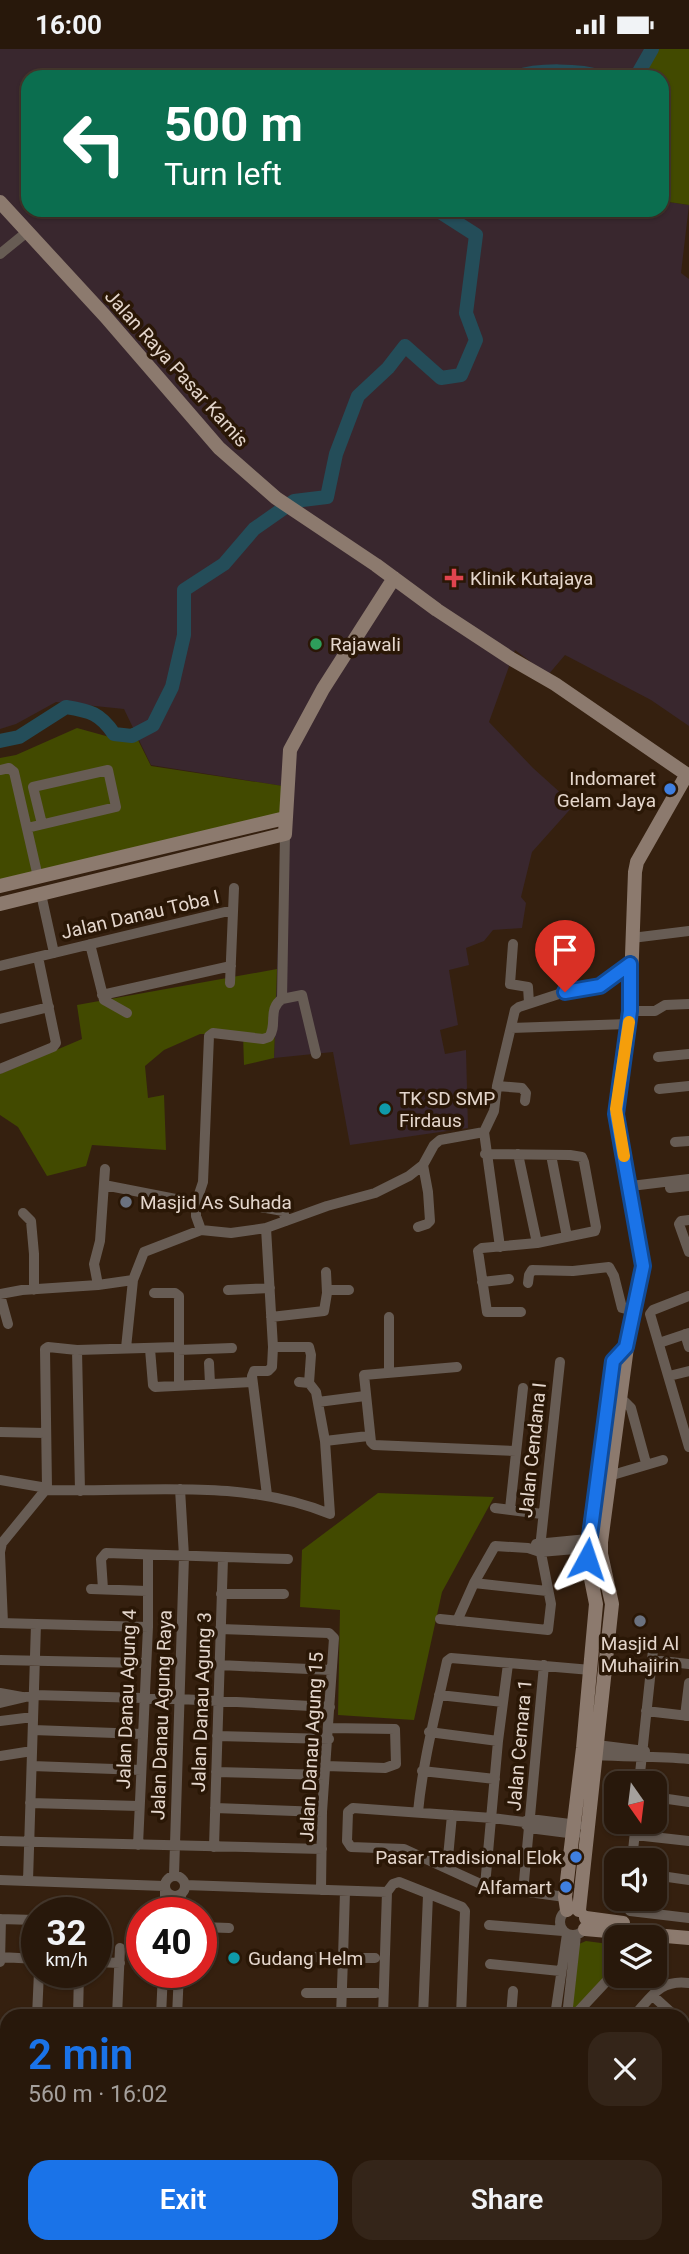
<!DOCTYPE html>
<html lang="en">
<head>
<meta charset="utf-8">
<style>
	:root { --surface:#28180b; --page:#342519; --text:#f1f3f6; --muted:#a5a09d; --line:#44372c; --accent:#1a73e8 }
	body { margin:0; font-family:Roboto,sans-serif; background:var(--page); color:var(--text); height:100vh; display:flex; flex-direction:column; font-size:26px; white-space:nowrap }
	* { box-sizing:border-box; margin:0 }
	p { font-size:23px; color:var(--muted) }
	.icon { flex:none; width:38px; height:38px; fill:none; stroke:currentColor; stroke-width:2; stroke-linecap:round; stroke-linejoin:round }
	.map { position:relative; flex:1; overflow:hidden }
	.drawer { position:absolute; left:0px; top:1960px; width:690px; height:245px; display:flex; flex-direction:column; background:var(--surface); border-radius:21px 21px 0 0; box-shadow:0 2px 5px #0004,0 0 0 2px var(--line) }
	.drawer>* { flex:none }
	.hud { position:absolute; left:21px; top:21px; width:648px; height:147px; border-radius:21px; box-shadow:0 2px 5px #0004,0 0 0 2px var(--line); background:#0b6e4f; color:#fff; overflow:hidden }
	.needle { width:46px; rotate:166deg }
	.controls { position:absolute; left:604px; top:1722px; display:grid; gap:14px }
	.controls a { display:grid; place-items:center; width:63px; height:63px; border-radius:14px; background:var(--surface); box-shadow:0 2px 5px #0004,0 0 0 2px var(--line); font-size:35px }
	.speed { position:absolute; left:21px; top:1848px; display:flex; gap:14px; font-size:35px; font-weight:700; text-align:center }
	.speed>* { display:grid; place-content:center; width:91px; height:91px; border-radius:50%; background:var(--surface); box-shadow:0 2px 5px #0004,0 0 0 2px var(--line); line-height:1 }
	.speed small { font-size:18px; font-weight:400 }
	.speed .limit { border:10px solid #d22; background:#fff; color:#111 }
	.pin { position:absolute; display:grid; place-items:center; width:60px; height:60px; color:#fff; margin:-72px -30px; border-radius:50% 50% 50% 0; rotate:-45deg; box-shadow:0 0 7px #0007 }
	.pin .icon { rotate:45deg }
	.me { position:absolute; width:77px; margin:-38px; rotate:5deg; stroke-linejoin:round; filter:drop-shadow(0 0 5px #0008) }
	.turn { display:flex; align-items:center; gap:24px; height:147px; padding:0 28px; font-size:32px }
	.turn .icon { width:91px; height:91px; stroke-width:2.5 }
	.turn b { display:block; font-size:49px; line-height:60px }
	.round { display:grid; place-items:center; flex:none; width:74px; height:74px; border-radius:21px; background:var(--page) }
	.headline { display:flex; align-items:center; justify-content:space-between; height:119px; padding:0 28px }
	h1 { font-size:42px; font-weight:600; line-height:52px; color:var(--accent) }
	.action { display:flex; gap:14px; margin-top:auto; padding:14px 28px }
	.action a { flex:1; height:80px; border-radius:21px; background:var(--accent); color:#fff; font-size:28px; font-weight:600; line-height:80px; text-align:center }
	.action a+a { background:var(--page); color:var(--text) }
	.status { display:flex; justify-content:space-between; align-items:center; height:49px; padding:0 35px; background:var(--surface); direction:ltr }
	.status svg { height:19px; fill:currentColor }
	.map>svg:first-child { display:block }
	.industrial { fill:#39272e }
	.green { fill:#424a00 }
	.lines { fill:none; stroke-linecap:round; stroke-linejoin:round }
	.river { stroke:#244d59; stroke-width:14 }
	.street { stroke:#675c54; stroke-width:10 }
	.secondary { stroke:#8c7a6e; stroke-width:14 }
	.route-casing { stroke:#114b97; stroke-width:18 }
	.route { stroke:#1a73e8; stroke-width:12 }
	.slow { stroke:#f59e0b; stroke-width:12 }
	.health-dot { fill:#e0444e; stroke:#2a1706; stroke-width:2.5 }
	.leisure-dot { fill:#2e9e5b; stroke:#2a1706; stroke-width:2.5 }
	.shop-dot { fill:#3f7fe0; stroke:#2a1706; stroke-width:2.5 }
	.culture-dot { fill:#0f9aa8; stroke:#2a1706; stroke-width:2.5 }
	.worship-dot { fill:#6b7280; stroke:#2a1706; stroke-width:2.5 }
	.labels { text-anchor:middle; stroke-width:7; stroke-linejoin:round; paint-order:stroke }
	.street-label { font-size:19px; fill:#e4d6cc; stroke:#2a1706 }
	.poi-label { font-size:19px; fill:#e4d6cc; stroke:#2a1706; text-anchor:start }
</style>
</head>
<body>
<div class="status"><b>16:00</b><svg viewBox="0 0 49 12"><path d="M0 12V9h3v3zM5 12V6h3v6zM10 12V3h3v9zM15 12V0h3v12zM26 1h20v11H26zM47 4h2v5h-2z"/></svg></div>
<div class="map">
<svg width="689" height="2205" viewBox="0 0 689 2205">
	<rect width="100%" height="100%" fill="#35200f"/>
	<!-- industrial -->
	<path class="industrial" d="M0,0h649l-16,28h-605v133h634v-9l27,4 -8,68 8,6v447l-38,-26 -86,-45 -17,20 -33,-25 -26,72 44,46 41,37 -42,47 -11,45 5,6 -4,25 -29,2 -9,11 -18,7 3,17 -20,5 9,55 -18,5 5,24 21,-4 2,78 -118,17 -17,-93 -59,6 9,-272 -132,-21 -27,-56 -68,-7 -40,22 -16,5z"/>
	<!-- green -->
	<path class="green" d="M649,0h40v156l-27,-4v-124h-29z
		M77,679l47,13 13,-3 14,28 132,20 -1,32 -282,62v-122l16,-3z
		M277,920l-3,89 -30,7 -1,-31h-43l-36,16 -19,16 3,32 16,-3 2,55 -74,-5 -6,21 -39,10 -29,-49 -18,-12v-41l82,-35 -5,-34z
		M378,1444l116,4 -52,95 -28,128 -76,-5 2,-105 -40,-3 2,-57z
		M586,1892l30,4v26l-49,45 12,-72z"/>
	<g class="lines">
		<!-- river -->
		<path class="river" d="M516,28c21,-8 65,-7 86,0
			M636,28l16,-28
			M0,692l19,-4 47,-30c24,4 34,6 48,27l18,2 21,-11 19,-38 12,-52v-45l40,-26 30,-35 40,-28 33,-4 9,-43 22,-58 30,-28 17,-22 36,32 20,-3 15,-35 -10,-27 10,-78 -39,-25"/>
		<!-- street -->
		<path class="street" d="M0,205l27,-22
			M0,721l9,-2 5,4 24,105
			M27,779l89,-21 -8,-37 -75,17 9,37
			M285,785l-3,165 20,-4 14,59
			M41,845l13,59
			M632,889l57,-7
			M90,895l14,56 23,13
			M513,895l-3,40 18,3 1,16
			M545,908l8,-1 5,3 7,33
			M0,917l233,-56
			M230,934l4,-95
			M102,946l129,-29
			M630,962h25l10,-6 24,-1
			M0,970l49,-12
			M511,979l117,-4
			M658,1008l31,-3
			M0,1020l53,-22 3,-4 -18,-86
			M497,1037l25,2 4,5 -1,8
			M659,1040l30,-3
			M484,1083l10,-21 3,-25 18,-76 4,-3 46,-15 35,-6 30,-22
			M484,1083l16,115
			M675,1093l14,-1
			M485,1105l85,1 12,2 2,5 12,65 -1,4 -58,12 -55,5 -4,3 9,61h34
			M518,1105l19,89
			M551,1106l16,82
			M104,1136l92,18v13l5,14
			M631,1137l58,-7
			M670,1139l19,-2
			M196,1154l7,-21 6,-146 4,-3 50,6 6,-2c9,-12 -2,-28 13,-38
			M243,1155l40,7 3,10
			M23,1164l8,8 3,33v36
			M689,1171l-8,1 -2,3 10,28
			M418,1178l9,-3 3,-3 -2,-29 -5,-27
			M266,1179l7,119 -1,20 -4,4h-14l-2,5 15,119
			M482,1233l27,-3
			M528,1234l1,-8 3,-5 41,1 36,-4 5,9 8,32 12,3
			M98,1236l-4,-21 6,-23 5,-72
			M228,1241l42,-2
			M327,1241h22
			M154,1244h21l4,3v89
			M0,1245l22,-4 76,-5 35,-5
			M0,1246l8,29
			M689,1247l-36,14 -3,4 39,133
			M271,1268l53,-6 3,-18 -1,-21
			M389,1268v55
			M685,1285l4,13
			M659,1294l30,-10
			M273,1298h36l2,8 -2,28
			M126,1299l7,-68 11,-28 57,-22 30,3 35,-5 61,-22 48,-13 34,-17 14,-11 11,-20 6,-5 44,-8
			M150,1300l3,36 2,2 97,-5
			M77,1301l3,141
			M178,1301l54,-2
			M209,1314l1,21
			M457,1318l-93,8 7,67 3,3 142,6
			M669,1327l20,-5
			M614,1351l11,2 6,6 15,55
			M318,1353l47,-6
			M0,1383l45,1
			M325,1392l43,-5
			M609,1427l54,-16
			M0,1431l47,8
			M45,1441c95,3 195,-13 285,24l-5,-73 -9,-49 -7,-9 -10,-1
			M495,1459l47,6
			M510,1460l13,-121
			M536,1495l52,-5
			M0,1503l2,-9 45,-55 -2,-139 3,-2 29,3 101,-3
			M0,1504l3,70
			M474,1534l73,8
			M91,1540l56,2
			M103,1540l-2,-30 5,-6 182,6
			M221,1545h63
			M440,1570l108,11 3,-26 -11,-56 20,-186
			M457,1572l17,-38 21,-37 33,2 12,4 47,-4
			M0,1574l148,4
			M220,1580l109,4 5,5 -12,174 -1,78
			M0,1611l145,3
			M652,1611l37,4
			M219,1616l112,5
			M0,1644l22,4
			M439,1646l64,7
			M0,1654l34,-8 145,4 151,8
			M646,1662l43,5
			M685,1667l4,-33
			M0,1672l33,-4
			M33,1681l109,4
			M429,1683l69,9
			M217,1687l112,3
			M597,1696l48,6
			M596,1706c32,2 62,1 93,4
			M0,1707l32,-5
			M32,1717l109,4
			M326,1717l59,2 11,-4 -1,-35 -66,-1
			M422,1722l73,8
			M216,1723l108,3
			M639,1734l14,-133
			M654,1748l35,5
			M30,1754l109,3
			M215,1759l107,4
			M418,1763c5,-52 18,-100 29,-151l4,-3 140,12
			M526,1776l3,3 47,6
			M635,1786l54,6
			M0,1792l322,8
			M138,1796l10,-218v-72
			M214,1798l9,-289
			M632,1811l4,-38
			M447,1819l5,-53
			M654,1826l35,5
			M165 1837a10 10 0 1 1 20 0a10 10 0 1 1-20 0Z
			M174,1827l10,-320 -4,-67
			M0,1831l164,6
			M28,1832l8,-257
			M185,1836l202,7
			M485,1837l13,-145 10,-77
			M523,1843l21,-227
			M565,1848l-80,-11 -81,-37 -53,-2 -4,-6 1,-29 5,-4 139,10 32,4 6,-3 48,6
			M627,1850l-1,7 4,5 59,7
			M560 1873a13 13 0 1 1 26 0a13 13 0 1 1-26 0Z
			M165,1864v-22
			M181,1864v-19
			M0,1870l35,1
			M489,1876l74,6
			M201,1878l28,1
			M0,1908l37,2
			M311,1908l32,1 2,-67
			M0,1913l1,-43
			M96,1913l24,1
			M490,1915l70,7
			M306,1944h70
			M653,1947l22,20
			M37,1967l2,-44
			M78,1967l1,-44
			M117,1967l3,-68
			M161,1967l2,-44
			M177,1967l2,-44
			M341,1967l2,-58h32
			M383,1967l4,-124 6,-8 6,-2 63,25 3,4 -4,105
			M423,1967l5,-121
			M511,1967l2,-25
			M555,1967l12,-82
			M567,1967l9,-81
			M574,1967l42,-45
			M634,1967c18,-20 26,-37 55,-33
			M682,1974l7,6
			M682,2025l7,7
			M0,2043h7
			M0,2068l7,1
			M682,2086l7,-7
			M682,2091l7,6
			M682,2108l7,7
			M682,2171l7,7
			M529,2198v7
			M25,2205l1,-7
			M64,2205v-7
			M104,2205v-7
			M154,2205v-7
			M170,2205v-7
			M220,2205v-7
			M260,2205v-7
			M297,2205l1,-7
			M337,2205v-7
			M374,2205v-7
			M386,2205v-7
			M432,2205l1,-7
			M483,2205l1,-7
			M570,2205l2,-7"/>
		<!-- secondary -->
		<path class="secondary" d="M0,153l105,114 114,132 57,50 100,67 61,45 73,48 45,26 134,92
			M0,837l285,-68
			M0,855l285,-70 5,-84 33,-61 71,-111
			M567,1861l-2,-13 18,-149 13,-144 -9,-45 1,-20 25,-177 14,-15
			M579,1861l33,-306 -11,-50v-12l26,-195 16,-81 -27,-152 14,-103 5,-139 2,-10 50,-88
			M586,1869l37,5
			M585,1880l104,9"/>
	</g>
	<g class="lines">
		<!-- route casing -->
		<g class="route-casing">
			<path id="route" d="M565,943l35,-6 30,-22v47l-14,103 27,152 -17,81 -13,14 -26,198"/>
		</g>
		<!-- route -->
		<use href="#route" class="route"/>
		<!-- slow -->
		<path class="slow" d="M624,1107l-8,-47 13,-87"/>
	</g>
	<!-- markers -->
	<path class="health-dot" d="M450.5 518.5h7v7h7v7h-7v7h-7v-7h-7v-7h7z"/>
	<circle class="leisure-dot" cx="316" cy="595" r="7"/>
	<g class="shop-dot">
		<circle cx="670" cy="740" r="7"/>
		<circle cx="576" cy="1808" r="7"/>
		<circle cx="566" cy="1838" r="7"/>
	</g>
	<g class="culture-dot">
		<circle cx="385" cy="1060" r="7"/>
		<circle cx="234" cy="1909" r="7"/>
	</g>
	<g class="worship-dot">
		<circle cx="126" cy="1153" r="7"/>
		<circle cx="640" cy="1572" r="7"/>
	</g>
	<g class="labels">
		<!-- street labels -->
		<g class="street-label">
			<text transform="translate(177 319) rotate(48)" y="7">Jalan Raya Pasar Kamis</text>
			<text transform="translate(140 865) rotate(-13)" y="7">Jalan Danau Toba I</text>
			<text transform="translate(532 1401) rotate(-84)" y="7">Jalan Cendana I</text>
			<text transform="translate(126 1650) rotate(-88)" y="7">Jalan Danau Agung 4</text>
			<text transform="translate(201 1653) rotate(-88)" y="7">Jalan Danau Agung 3</text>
			<text transform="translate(161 1666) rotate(-88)" y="7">Jalan Danau Agung Raya</text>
			<text transform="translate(519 1696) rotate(-85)" y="7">Jalan Cemara 1</text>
			<text transform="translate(311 1698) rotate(-87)" y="7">Jalan Danau Agung 15</text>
		</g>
		<!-- poi labels -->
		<g class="poi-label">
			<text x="470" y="536">Klinik Kutajaya</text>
			<text x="330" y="602">Rajawali</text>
			<text x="656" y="736" text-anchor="end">Indomaret<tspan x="656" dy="22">Gelam Jaya</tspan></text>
			<text x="399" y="1056">TK SD SMP<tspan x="399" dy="22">Firdaus</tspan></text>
			<text x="140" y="1160">Masjid As Suhada</text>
			<text x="640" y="1601" text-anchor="middle">Masjid Al<tspan x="640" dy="22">Muhajirin</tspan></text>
			<text x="562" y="1815" text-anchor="end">Pasar Tradisional Elok</text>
			<text x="552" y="1845" text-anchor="end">Alfamart</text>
			<text x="248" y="1916">Gudang Helm</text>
		</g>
	</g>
</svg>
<div class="controls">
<a><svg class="needle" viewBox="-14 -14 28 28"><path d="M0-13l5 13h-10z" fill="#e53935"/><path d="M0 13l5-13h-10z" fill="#a5a09d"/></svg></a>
<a><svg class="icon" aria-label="sound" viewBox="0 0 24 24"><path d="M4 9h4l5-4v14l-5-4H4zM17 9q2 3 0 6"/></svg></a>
<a><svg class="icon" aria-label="layers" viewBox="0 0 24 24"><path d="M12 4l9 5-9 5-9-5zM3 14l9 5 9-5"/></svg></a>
</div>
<div class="speed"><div>32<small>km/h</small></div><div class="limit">40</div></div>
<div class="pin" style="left:565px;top:943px;background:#d93025"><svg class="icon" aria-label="arrive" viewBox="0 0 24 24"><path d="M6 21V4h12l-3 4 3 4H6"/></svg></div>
<svg class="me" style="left:587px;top:1510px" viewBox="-20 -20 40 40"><path d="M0-17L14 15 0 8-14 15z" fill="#1a73e8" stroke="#fff" stroke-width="4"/></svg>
<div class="hud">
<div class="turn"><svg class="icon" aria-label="left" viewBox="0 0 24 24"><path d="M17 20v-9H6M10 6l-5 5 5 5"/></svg><div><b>500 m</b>Turn left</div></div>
</div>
<section class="drawer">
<div class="headline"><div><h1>2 min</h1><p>560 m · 16:02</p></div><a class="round"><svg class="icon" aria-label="close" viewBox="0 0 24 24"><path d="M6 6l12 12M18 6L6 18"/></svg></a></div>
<div class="action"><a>Exit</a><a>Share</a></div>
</section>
</div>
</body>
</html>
